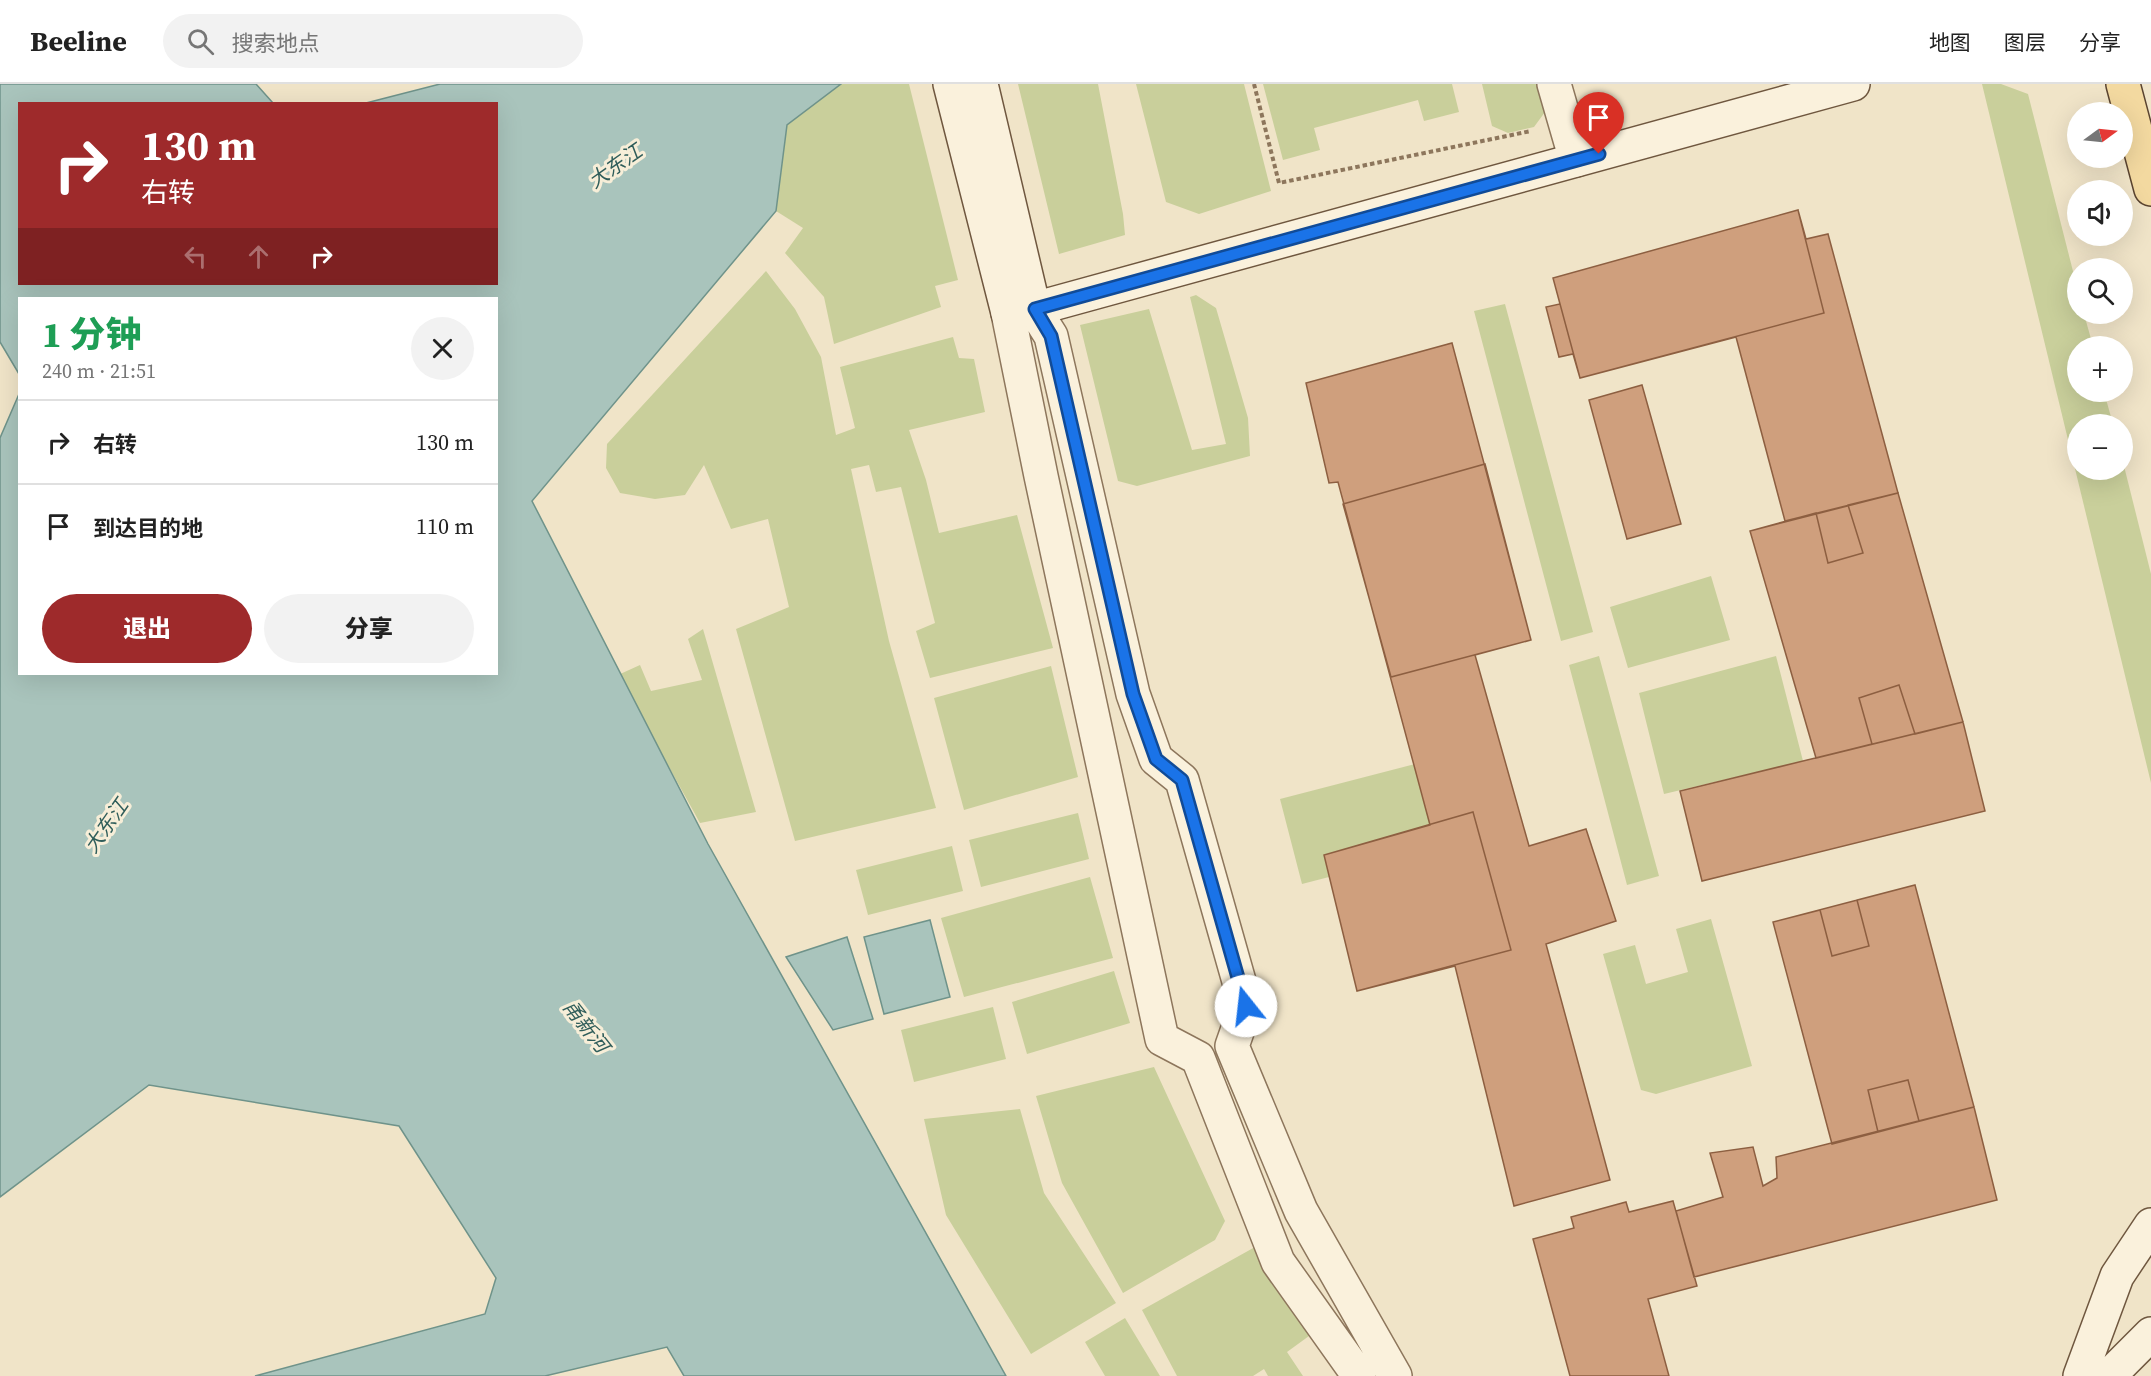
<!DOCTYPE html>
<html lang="zh">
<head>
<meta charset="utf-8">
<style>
	:root { --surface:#fff; --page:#f2f2f2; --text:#222; --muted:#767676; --line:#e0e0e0; --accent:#9e2a2b }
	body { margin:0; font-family:"Source Serif 4","Noto Sans SC",serif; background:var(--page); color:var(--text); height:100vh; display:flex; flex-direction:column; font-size:22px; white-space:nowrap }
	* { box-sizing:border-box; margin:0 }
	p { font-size:20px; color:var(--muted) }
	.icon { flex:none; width:33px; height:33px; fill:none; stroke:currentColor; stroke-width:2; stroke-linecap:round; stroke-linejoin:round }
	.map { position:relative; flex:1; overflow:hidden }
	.panel { position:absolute; left:18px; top:213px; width:480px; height:378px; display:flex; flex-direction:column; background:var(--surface); border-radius:0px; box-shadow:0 6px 24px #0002 }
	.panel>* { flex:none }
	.top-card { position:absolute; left:18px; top:18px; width:480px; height:183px; border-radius:0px; box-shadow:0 6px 24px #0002; background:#9e2a2b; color:#fff; overflow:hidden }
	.needle { width:39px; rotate:75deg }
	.fabs { position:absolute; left:2067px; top:18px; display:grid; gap:12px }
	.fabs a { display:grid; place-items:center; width:66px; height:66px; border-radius:50%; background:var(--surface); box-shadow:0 6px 24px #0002; font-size:30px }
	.pin { position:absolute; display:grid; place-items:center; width:51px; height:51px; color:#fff; margin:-62px -26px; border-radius:50% 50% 50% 0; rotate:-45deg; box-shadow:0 0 6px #0007 }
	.pin .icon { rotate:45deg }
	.me { position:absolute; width:66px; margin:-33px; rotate:344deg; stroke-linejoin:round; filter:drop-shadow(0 0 4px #0008) }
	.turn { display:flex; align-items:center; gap:21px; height:126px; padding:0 24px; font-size:27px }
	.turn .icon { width:78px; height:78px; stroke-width:2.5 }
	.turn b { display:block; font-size:42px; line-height:51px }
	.lanes { display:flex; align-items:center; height:57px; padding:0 24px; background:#0003; justify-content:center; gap:30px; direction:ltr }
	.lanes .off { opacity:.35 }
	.round { display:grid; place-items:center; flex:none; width:63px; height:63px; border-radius:32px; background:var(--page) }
	.headline { display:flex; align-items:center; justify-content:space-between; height:102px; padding:0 24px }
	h1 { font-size:36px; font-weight:800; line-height:45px; color:#1e9e55 }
	.button { display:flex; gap:12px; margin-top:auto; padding:12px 24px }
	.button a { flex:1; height:69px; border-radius:36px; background:var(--accent); color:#fff; font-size:24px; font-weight:800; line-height:69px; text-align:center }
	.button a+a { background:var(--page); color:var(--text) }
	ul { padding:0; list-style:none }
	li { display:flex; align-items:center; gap:18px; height:84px; padding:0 24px; border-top:2px solid var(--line) }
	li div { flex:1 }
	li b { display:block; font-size:22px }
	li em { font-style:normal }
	header { display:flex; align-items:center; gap:36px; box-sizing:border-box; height:84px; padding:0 30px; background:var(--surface); border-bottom:2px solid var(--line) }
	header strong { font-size:28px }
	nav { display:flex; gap:33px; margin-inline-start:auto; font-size:21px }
	.search { width:420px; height:54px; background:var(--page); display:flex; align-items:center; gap:15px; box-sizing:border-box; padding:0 21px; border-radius:33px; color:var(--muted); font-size:22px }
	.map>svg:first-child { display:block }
	.green { fill:#c9cf9b }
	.water { fill:#a9c4bc; stroke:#6f938a; stroke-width:1.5 }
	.building { fill:#cf9f7d; stroke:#8d5f41; stroke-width:1.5 }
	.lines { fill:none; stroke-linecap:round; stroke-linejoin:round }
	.street-casing { stroke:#8d765c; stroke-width:36 }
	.secondary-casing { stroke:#6f573f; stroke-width:36 }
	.primary-casing { stroke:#5b4430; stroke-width:36 }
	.path { stroke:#8d765c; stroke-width:4; stroke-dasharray:4.5 3; stroke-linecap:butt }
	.street { stroke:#faf1dc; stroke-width:33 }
	.secondary { stroke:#faf1dc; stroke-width:33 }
	.primary { stroke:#f3d9a0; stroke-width:33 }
	.route-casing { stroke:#114b97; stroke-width:15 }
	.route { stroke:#1a73e8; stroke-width:10 }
	.labels { text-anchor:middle; stroke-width:6; stroke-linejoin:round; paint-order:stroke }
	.water-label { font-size:20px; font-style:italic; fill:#2f5d5a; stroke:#f7eed8 }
</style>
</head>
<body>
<header>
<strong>Beeline</strong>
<div class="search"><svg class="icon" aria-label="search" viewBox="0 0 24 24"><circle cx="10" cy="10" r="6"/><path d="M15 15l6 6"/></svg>搜索地点</div>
<nav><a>地图</a><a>图层</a><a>分享</a></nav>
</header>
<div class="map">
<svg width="2151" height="1292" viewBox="0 0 2151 1292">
	<rect width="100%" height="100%" fill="#f0e4c8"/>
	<!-- green -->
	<path class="green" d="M841,0h68l49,196 -23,6 6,21 -107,37 -10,-47 -39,-44 18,-25 -27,-17 11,-86z
		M1018,0h80l25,130 2,21 -66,19z
		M1136,0h108l27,107 -72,23 -33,-12z
		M1263,0h189l7,28 -35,9 -6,-21 -104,28 6,22 -37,10z
		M1482,0h55l8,28 -11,15 -26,6 -16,-7z
		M1982,0h19l27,10 49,193 1,27h6l9,32h-15v46h26l9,32h-35v46h44l1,-8 28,112v209z
		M766,187l29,38 26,48 15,78 19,-7 -15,-61 113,-30 6,21 15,1 11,53 -76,18 17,50 13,53 78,-18 36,133 -123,30 -14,-47 19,-8 -34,-136 -25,5 -7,-27 -18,4 38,172 47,167 -141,33 -59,-212 53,-22 -21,-88 -37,10 -27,-64 -19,30 -30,4 -35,-6 -14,-25 1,-24z
		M1196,211l20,13 32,110 2,38 -113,30 -19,-5 -38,-156 69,-16 43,141 34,-6 -36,-147z
		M1505,220l88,328 -32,9 -87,-330z
		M1711,492l19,64 -102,28 -18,-61z
		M703,545l53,183 -56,11 -82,-148 22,-10 11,26 51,-11 -14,-41z
		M1599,572l60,220 -32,9 -58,-220z
		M1776,572l27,105 -139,33 -25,-101z
		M1051,582l27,111 -114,33 -30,-112z
		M1415,680l15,61 -106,30 5,22 -27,7 -22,-85z
		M1078,729l11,46 -108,28 -12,-47z
		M952,762l11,45 -95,24 -12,-45z
		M1090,793l23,81 -149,39 -23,-79z
		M1711,835l41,147 -96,28 -15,-4 -38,-136 32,-9 11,39 42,-12 -12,-43z
		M1114,887l16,52 -103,31 -15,-52z
		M993,923l13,52 -92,23 -13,-52z
		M1154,983l71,154 -10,19 -92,53 -61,-110 -26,-87z
		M1020,1025l24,84 72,110 -85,51 -85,-139 -22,-96z
		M1255,1163l54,89 -22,16 16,24h-35l-4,-7 -11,7h-76l-35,-66z
		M1125,1234l35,58h-55l-20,-34z"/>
	<!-- water -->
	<path class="water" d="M0,0h256l17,19 -253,1v180h476v-180l-130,-1 74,-19h401l-54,41 -11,86 -244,290 176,343 298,532h-322l-17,-29 -122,29h-290l230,-62 11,-36 -97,-152 -250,-41 -149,112v-759l19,-44 1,280h476v-376h-476l-1,76 -19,-32z
		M930,836l20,77 -66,17 -20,-77z
		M847,853l26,82 -40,11 -47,-73z"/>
	<!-- building -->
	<path class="building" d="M1798,126l8,29 22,-5 70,259 -113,28 -49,-184 -156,41 -7,-24 -14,3 -13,-50 14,-3 -7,-26z
		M1798,126l26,103 -244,65 -27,-100z
		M1452,259l79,297 -56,15 54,191 57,-17 30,92 -70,23 64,236 -96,26 -59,-240 -98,25 -33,-136 106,-30 -92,-343 -9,1 -23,-100z
		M1642,301l39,139 -54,15 -38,-139z
		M1485,380l46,176 -140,37 -48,-173z
		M1898,409l65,229 -147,36 -66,-227z
		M1898,409l65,229 -48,12 -16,-49 -40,13 13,46 -56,14 -66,-227 66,-18 12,50 35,-10 -15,-48z
		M1963,638l22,89 -283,70 -22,-90z
		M1473,728l38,138 -154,41 -33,-136z
		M1915,801l59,222 -142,37 -59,-222z
		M1915,801l59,222 -55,14 -11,-41 -40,10 10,42 -46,12 -59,-222 47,-12 12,46 37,-10 -12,-46z
		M1974,1023l23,93 -303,77 -18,-66 47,-14 -13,-44 43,-6 10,39 14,-8 -1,-21z
		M1673,1117l24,85 -49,13 21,77h-99l-37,-137 41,-11 -3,-11 55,-15 3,10z"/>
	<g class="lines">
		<!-- street casing -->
		<g class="street-casing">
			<path id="street" d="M1554,0l22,76
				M1034,225l17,27 82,358 23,65 26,21 64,226 -14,40 69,165 94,165
				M1008,229l33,163 121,563 36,19 80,204 81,114"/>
		</g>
		<!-- secondary casing -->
		<g class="secondary-casing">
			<path id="secondary" d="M950,0l58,229 26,-4 819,-225
				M981,0l53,225
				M2080,1292l37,-100 34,-51
				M2109,1292l42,-42"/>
		</g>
		<!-- primary casing -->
		<g class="primary-casing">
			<path id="primary" d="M2123,0l28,105"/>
		</g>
		<!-- path -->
		<path class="path" d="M1254,0l25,99 252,-52"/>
		<!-- street -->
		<use href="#street" class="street"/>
		<!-- secondary -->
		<use href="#secondary" class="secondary"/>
		<!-- primary -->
		<use href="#primary" class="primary"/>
	</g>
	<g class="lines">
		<!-- route casing -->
		<g class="route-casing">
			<path id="route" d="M1246,922l-64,-226 -26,-21 -23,-65 -82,-358 -16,-27 564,-155"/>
		</g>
		<!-- route -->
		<use href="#route" class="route"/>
	</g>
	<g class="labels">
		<!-- water labels -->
		<g class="water-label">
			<text transform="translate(615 82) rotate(-35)" y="7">大东江</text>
			<text transform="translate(106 742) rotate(-55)" y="7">大东江</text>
			<text transform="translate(586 942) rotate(52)" y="7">甬新河</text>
		</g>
	</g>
</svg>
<div class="fabs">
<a><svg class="needle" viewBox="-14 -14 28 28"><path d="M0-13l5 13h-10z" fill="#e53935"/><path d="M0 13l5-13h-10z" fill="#767676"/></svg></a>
<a><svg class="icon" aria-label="sound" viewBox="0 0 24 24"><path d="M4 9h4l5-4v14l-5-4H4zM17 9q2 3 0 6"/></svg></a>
<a><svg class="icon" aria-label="search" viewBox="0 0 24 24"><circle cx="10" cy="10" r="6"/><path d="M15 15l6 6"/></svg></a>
<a>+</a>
<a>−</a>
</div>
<div class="pin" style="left:1599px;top:70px;background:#d93025"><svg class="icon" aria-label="arrive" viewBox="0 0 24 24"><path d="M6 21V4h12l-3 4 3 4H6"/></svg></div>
<svg class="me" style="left:1246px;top:922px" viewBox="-20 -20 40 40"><circle r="19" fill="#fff"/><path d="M0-13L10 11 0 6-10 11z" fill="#1a73e8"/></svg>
<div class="top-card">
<div class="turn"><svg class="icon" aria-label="right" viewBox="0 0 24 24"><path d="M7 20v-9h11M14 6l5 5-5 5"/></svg><div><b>130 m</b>右转</div></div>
<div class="lanes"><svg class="icon off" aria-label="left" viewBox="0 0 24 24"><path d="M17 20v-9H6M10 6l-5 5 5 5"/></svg><svg class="icon off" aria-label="ahead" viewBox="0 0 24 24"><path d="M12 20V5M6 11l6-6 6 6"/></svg><svg class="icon" aria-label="right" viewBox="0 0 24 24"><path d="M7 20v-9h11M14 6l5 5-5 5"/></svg></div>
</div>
<section class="panel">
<div class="headline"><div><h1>1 分钟</h1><p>240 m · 21:51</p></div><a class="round"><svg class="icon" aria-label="close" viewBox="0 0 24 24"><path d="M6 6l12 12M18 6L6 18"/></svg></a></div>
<ul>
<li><svg class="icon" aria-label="right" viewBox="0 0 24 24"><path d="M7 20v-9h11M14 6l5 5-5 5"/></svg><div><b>右转</b></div><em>130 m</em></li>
<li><svg class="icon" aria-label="arrive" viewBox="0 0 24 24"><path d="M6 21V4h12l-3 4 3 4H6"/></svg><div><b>到达目的地</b></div><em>110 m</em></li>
</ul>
<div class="button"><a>退出</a><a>分享</a></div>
</section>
</div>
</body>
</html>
